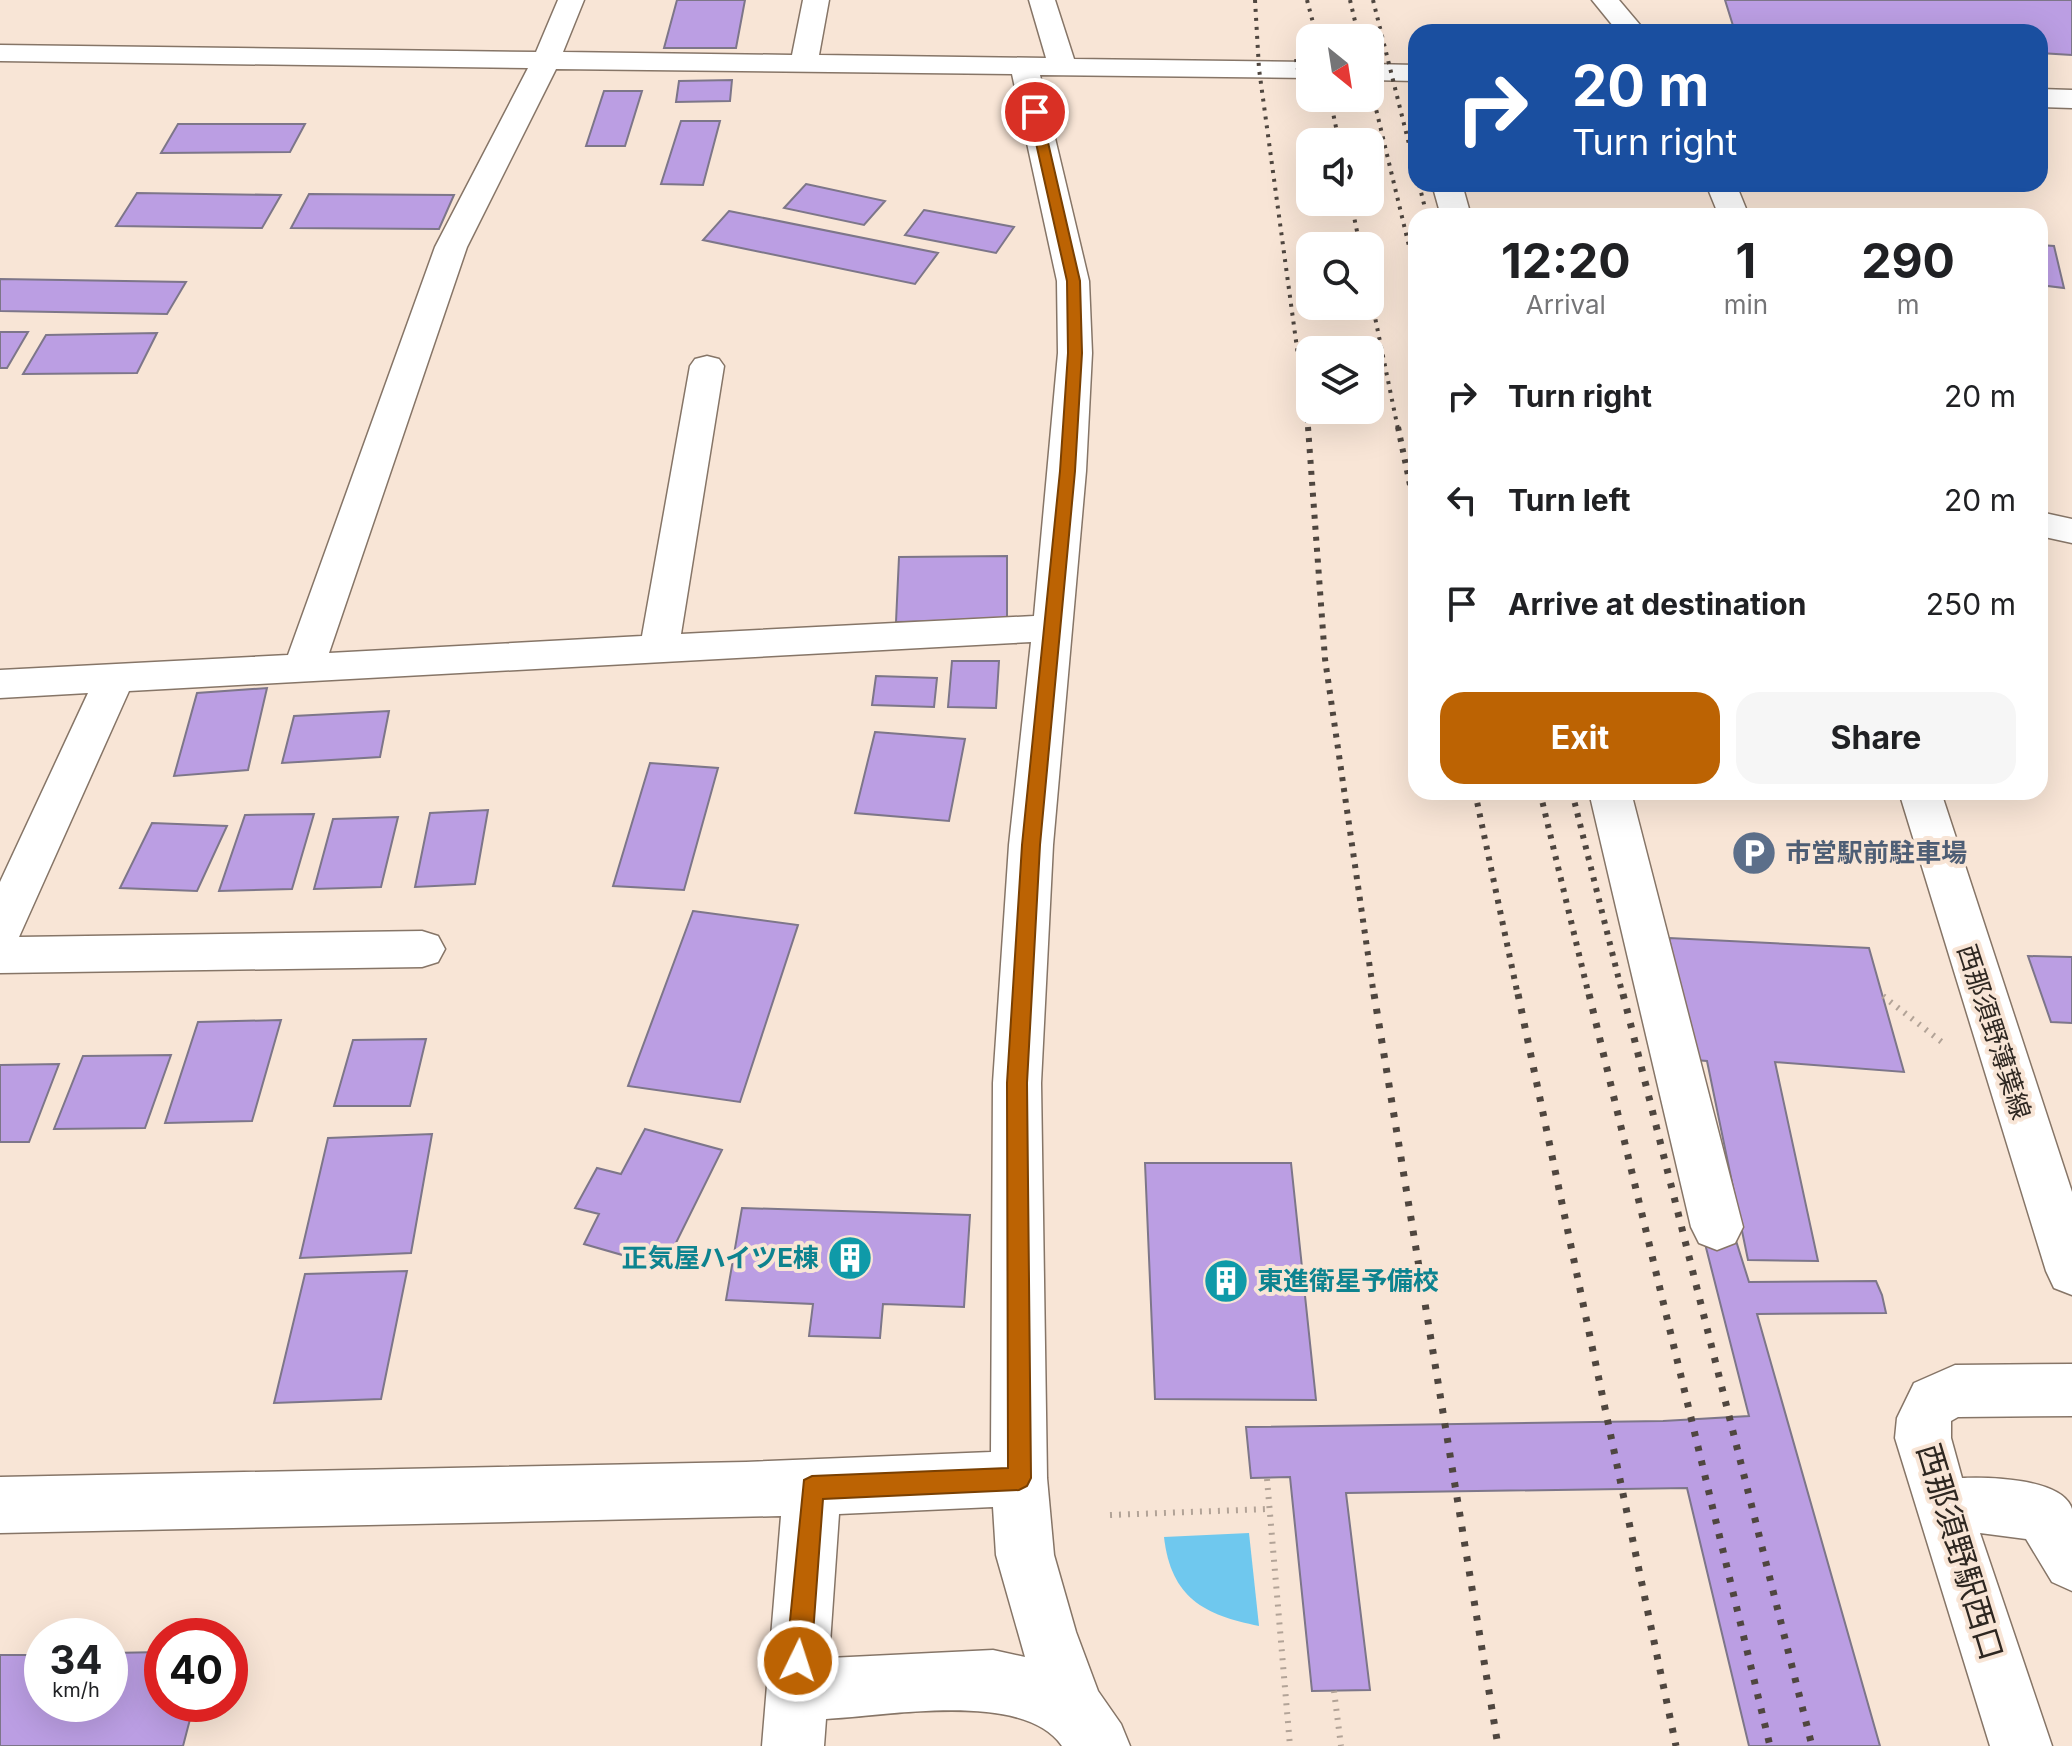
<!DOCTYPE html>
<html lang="en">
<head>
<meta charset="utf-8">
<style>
	:root { --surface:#fff; --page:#f6f6f6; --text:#202124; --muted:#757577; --accent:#bc6303 }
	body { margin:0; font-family:Inter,"Noto Sans JP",sans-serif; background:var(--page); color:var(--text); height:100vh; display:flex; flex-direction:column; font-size:30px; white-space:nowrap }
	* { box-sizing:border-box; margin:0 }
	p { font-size:26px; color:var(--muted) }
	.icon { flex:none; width:44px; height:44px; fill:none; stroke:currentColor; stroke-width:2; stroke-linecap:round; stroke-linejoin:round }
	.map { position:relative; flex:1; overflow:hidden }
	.panel { position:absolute; left:1408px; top:208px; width:640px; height:592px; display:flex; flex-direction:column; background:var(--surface); border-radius:24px; box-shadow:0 8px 32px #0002 }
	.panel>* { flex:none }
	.guide { position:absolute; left:1408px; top:24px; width:640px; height:168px; border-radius:24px; box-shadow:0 8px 32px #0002; background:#1a4fa0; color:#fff; overflow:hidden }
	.needle { width:52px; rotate:150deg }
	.buttons { position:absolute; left:1296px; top:24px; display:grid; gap:16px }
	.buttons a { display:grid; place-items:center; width:88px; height:88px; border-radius:16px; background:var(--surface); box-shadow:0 8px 32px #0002; font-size:40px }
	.speed { position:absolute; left:24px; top:1618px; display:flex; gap:16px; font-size:40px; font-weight:700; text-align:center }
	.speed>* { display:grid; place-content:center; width:104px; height:104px; border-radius:50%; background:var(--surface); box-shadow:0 8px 32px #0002; line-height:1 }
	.speed small { font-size:20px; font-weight:400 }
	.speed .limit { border:12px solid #d22; background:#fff; color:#111 }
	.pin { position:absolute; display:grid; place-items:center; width:68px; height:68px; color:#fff; margin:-34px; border:4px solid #fff; border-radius:50%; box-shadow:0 2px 8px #0007 }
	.me { position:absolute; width:88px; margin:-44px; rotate:4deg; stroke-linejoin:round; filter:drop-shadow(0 0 6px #0008) }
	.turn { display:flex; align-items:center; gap:28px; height:168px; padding:0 32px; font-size:36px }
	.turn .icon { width:104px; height:104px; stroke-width:2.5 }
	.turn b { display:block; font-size:56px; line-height:68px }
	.eta { display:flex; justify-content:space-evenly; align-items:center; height:136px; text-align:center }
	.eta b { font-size:48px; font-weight:700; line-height:56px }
	.cta { display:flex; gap:16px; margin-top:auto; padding:16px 32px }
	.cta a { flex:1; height:92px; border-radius:24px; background:var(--accent); color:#fff; font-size:32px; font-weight:700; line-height:92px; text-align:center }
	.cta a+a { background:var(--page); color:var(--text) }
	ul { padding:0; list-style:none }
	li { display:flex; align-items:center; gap:24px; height:104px; padding:0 32px }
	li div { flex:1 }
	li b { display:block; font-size:30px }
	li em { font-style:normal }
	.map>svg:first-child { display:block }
	.water { fill:#6fc8ee }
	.building { fill:#bb9ee3; stroke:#7d7689; stroke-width:2 }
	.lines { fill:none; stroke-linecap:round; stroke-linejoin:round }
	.minor-casing { stroke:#867567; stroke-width:3 }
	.major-casing { stroke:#867567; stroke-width:3 }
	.path { stroke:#b2a397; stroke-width:6; stroke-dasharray:2 7; stroke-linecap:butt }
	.minor { fill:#fff; fill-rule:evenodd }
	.major { fill:#fff; fill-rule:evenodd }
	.rail-far2 { stroke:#4f463f; stroke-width:4; stroke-dasharray:3 6; stroke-linecap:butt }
	.rail-far1 { stroke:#4f463f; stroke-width:6; stroke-dasharray:4 7; stroke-linecap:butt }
	.rail { stroke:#4f463f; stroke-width:7; stroke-dasharray:5 10; stroke-linecap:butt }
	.route { fill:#bc6303; stroke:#7a4002; stroke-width:2 }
	.labels { text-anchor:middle; stroke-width:8; stroke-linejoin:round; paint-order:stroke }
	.service-label { font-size:26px; font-weight:bold; fill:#4e5e75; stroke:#f8e5d6; text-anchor:start }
	.street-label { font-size:26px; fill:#2e2721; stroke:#f8e5d6 }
	.culture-label { font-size:26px; font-weight:bold; fill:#0d838f; stroke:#f8e5d6; text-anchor:end }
	.near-street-label { font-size:32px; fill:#2e2721; stroke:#f8e5d6 }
</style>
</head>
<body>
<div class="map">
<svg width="2072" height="1746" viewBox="0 0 2072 1746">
	<rect width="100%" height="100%" fill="#f8e5d6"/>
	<!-- water -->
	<path class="water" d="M1249,1533l10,93c-55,-11 -88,-28 -95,-89z"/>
	<!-- building -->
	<path class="building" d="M677,0h68l-9,48h-72z
		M1725,0h347v55l-32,-2v-21h-305z
		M732,80l-2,21 -54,1 3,-21z
		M604,91h38l-17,55h-39z
		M681,121h39l-17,64 -42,-1z
		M178,124h127l-15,28 -129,1z
		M806,184l79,17 -21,24 -80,-17z
		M137,193l144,2 -19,33 -146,-2z
		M309,194l145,1 -15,34 -148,-1z
		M924,210l90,17 -18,26 -91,-18z
		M729,211l209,42 -23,31 -212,-44z
		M2040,245l14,1 10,42 -24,-3z
		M0,279l186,3 -19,32 -167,-3z
		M0,332h28l-21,36h-7z
		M157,333l-20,40 -114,1 23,-39z
		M1007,556v64l-111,2 3,-65z
		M952,661h47l-3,47 -48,-1z
		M876,676l61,2 -3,29 -62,-2z
		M267,688l-19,82 -74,6 23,-83z
		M389,711l-9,46 -98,6 12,-47z
		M875,732l90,7 -16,82 -94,-8z
		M650,763l68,5 -34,122 -71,-4z
		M488,810l-13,74 -60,3 15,-74z
		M314,814l-22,75 -73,2 26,-76z
		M398,817l-17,70 -67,2 19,-70z
		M152,823l75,3 -30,65 -77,-3z
		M693,911l105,14 -58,177 -112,-16z
		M1669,938l200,10 35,124 -129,-10 43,199 -70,-1 -41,-199 -13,-1z
		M2028,956l44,1v66l-21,-1z
		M281,1020l-29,101 -87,2 33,-101z
		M426,1039l-16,67h-76l19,-66z
		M171,1055l-26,73 -91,1 29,-73z
		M59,1064l-30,78h-29v-77z
		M645,1129l77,21 -58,117 -80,-23 15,-30 -24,-6 22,-40 24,6z
		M432,1134l-21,119 -111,5 28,-120z
		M1145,1163h146l25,237 -161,-1z
		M742,1208l228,7 -6,92 -81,-3 -3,34 -71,-2 4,-32 -87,-4z
		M1701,1228h31l17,54 127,-1 6,14 4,18 -129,1 123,432h-131l-62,-258 -341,5 24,197 -58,1 -22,-214 -39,1 -5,-51 417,-6 86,-5z
		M407,1271l-26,128 -107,4 31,-129z
		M162,1652v52h32l-11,42h-183v-91h42v49h68v-51z"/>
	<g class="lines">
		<!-- minor casing -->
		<g class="minor-casing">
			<path id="minor" d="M558,0h26l-21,52 229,3 11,-55h26l-10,55 227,3 -17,-58h26l19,59 236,3v16l-270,-3 49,206 3,72 -6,118 -33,374 -12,238 6,395 7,77 22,77 22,59 23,33 9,22h-68c-38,-56 -174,-30 -236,-27l-2,27h-62l19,-230 -781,17v-56l746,-15 245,-10 2,-369 16,-238 22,-203 -902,49 -110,246 403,-6 16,5 7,13 -7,13 -16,5 -422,6v-91l88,-189 -88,5v-28l288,-15 147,-408 93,-179 -528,-7v-16l536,7zM556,69l456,5 45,207 1,72 -24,263 -353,18 43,-268 -5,-7 -12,-3 -12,3 -5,7 -48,270 -313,17 138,-406zM993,1507l3,48 29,102 -32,-7 -164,8 10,-144z
				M1370,64l46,1v16l-46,-1z
				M2040,89l32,1v18l-32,-1z
				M1432,184h30l9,32h-30z
				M2040,512l32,7v24l-32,-7z
				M1589,792h42l112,435 -8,16 -18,7 -18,-7 -8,-16z
				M2072,1364v52l-114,1 -7,4v17l11,40c26,-1 101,0 110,31 0,20 0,60 0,82l-20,-9 -26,-43 -46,-6 72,213h-62l-95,-308 2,-20 17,-35 41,-18z"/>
		</g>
		<!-- major casing -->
		<g class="major-casing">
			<path id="major" d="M1592,0h27l27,32h-28z
				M1706,184h30l13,32h-30z
				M1899,792h42l131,400v103l-18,-7 -8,-17z"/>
		</g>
		<!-- path -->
		<path class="path" d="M1883,996l60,47
			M1267,1479l23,267
			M1110,1515l158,-6
			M1334,1691l7,55"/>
		<!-- minor -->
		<use href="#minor" class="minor"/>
		<!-- major -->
		<use href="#major" class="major"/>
		<!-- rail-far2 -->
		<path class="rail-far2" d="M1255,0l4,69 49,360
			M1307,0l10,38
			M1350,0l9,38
			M1373,0l43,172
			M1296,59l4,22
			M1370,84l46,191
			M1330,98l9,44
			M1419,184l8,32
			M1351,202l9,44
			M1370,293l28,136"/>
		<!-- rail-far1 -->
		<path class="rail-far1" d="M1308,427l17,232 49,337
			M1398,427l18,87
			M1475,792l43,204
			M1540,792l49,204
			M1572,792l51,204"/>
		<!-- rail -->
		<path class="rail" d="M1374,994l124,752
			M1518,994l158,752
			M1589,994l181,752
			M1623,994l189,752"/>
	</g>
	<!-- route -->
	<path class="route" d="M1035,108l6,4 39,169 2,72 -7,118 -35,374 -13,238 4,395 -4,8 -8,4 -196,9 -12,162 -4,9 -9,3 -9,-3 -3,-9 18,-181 8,-4 196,-8 -1,-385 15,-238 38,-374 8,-118 -1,-72 -38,-169z"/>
	<!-- icons -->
	<defs>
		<g id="parking-disc" transform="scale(2.3)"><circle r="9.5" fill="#5c6f8a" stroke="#f8e5d6"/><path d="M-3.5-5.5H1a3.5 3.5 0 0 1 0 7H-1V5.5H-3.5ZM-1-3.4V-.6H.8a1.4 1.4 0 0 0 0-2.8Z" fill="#fff"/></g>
		<g id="building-disc" transform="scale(2.3)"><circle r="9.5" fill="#0f9aa8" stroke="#f8e5d6"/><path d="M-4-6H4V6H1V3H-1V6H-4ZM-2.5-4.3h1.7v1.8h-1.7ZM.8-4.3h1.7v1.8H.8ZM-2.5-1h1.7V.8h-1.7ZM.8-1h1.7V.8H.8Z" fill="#fff"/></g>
	</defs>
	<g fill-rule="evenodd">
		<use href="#parking-disc" x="1754" y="853"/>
		<use href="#building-disc" x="850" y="1258"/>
		<use href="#building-disc" x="1226" y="1281"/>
	</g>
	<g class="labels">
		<!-- service labels -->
		<g class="service-label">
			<text x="1785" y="862">市営駅前駐車場</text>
		</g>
		<!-- street labels -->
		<g class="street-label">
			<text transform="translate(1994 1032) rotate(72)" y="9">西那須野薄葉線</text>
		</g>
		<!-- culture labels -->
		<g class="culture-label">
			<text x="819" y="1267">正気屋ハイツE棟</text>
			<text x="1257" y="1290" text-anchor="start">東進衛星予備校</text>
		</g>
		<!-- near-street labels -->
		<g class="near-street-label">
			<text transform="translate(1960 1552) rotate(73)" y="11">西那須野駅西口</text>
		</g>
	</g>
</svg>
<div class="buttons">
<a><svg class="needle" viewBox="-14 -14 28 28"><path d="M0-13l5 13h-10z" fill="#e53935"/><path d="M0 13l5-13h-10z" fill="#757577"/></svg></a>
<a><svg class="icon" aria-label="sound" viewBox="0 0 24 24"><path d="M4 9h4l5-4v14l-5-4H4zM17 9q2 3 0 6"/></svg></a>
<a><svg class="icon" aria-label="search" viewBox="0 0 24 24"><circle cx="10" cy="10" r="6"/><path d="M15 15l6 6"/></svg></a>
<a><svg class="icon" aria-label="layers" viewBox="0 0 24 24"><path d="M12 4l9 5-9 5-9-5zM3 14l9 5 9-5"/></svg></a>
</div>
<div class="speed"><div>34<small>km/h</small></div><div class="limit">40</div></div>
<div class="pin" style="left:1035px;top:112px;background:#d93025"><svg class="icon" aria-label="arrive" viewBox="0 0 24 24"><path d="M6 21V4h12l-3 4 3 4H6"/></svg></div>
<svg class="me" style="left:798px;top:1661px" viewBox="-20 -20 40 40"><circle r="17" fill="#bc6303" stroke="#fff" stroke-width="3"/><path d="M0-11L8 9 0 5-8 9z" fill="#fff"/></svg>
<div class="guide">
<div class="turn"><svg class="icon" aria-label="right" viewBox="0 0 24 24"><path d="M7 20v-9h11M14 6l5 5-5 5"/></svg><div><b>20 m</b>Turn right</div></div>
</div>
<section class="panel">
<div class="eta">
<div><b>12:20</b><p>Arrival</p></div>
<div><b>1</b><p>min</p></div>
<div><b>290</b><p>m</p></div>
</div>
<ul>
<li><svg class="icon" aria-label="right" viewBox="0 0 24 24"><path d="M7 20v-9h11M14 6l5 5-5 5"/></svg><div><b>Turn right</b></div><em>20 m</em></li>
<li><svg class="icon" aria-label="left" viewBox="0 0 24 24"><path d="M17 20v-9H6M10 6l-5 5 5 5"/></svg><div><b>Turn left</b></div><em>20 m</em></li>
<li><svg class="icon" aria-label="arrive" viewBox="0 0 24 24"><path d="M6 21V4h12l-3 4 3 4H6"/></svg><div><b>Arrive at destination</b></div><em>250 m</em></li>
</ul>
<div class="cta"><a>Exit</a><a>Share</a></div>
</section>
</div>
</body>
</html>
